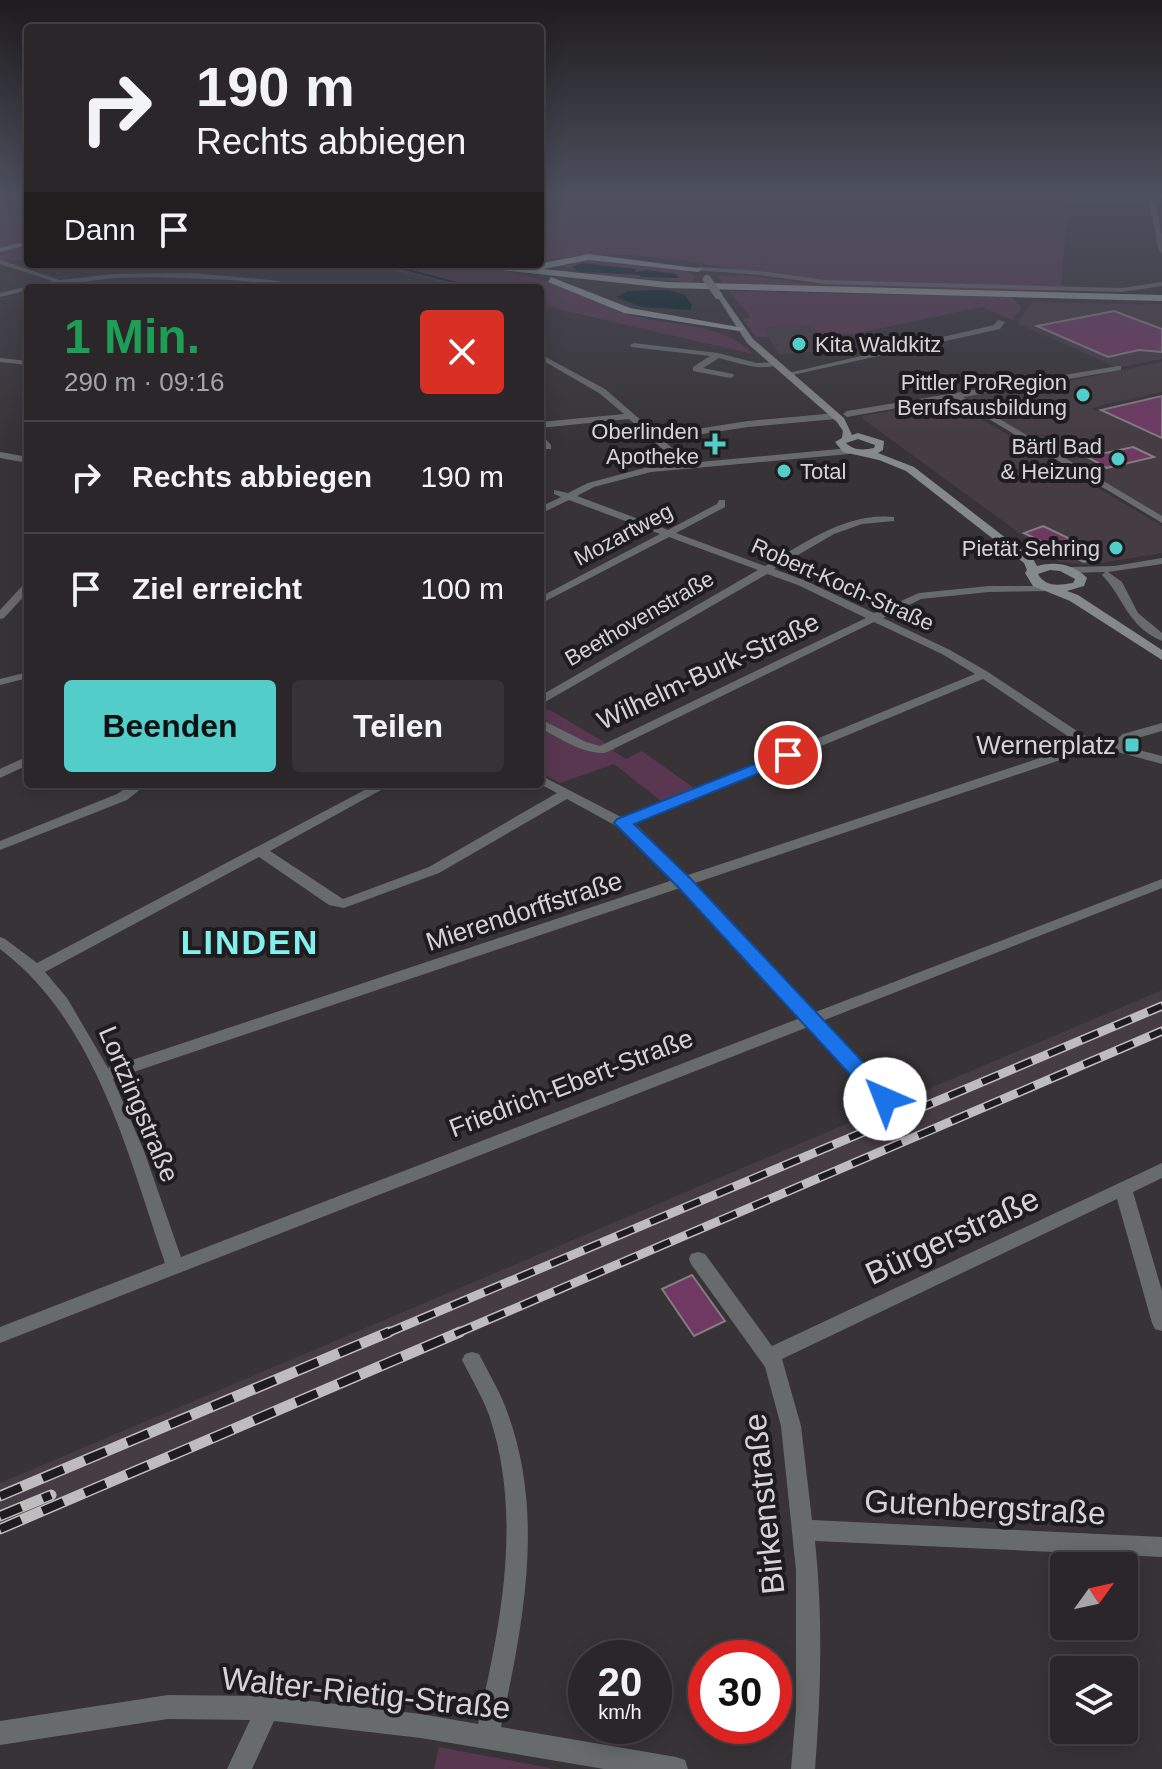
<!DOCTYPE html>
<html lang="de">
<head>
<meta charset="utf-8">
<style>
	:root { --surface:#2a2629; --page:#363235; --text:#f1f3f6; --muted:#a5a5a8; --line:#464346; --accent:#53cdca }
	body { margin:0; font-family:Helvetica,sans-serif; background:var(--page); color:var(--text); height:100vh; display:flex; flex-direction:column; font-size:30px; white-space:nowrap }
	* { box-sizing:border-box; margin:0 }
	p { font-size:26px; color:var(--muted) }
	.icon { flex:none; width:44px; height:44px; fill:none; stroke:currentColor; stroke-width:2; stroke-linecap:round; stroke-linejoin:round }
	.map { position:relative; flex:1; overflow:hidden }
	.drawer { position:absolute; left:24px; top:284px; width:520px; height:504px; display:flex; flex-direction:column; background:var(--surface); border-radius:8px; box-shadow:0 4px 20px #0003,0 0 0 2px var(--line) }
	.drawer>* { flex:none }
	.top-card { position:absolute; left:24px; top:24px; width:520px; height:244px; border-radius:8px; box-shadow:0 4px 20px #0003,0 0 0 2px var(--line); background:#2a2629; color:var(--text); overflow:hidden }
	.needle { width:52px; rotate:57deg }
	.fabs { position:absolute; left:1050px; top:1552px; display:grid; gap:16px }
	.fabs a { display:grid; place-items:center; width:88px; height:88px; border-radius:8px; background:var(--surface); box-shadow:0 4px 20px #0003,0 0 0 2px var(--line); font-size:40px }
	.speed { position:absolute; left:568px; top:1640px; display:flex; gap:16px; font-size:40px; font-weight:700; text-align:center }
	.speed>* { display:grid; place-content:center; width:104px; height:104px; border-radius:50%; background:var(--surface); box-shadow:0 4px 20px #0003,0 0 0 2px var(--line); line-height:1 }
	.speed small { font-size:20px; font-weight:400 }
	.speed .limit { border:12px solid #d22; background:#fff; color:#111 }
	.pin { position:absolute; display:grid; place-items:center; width:68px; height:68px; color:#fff; margin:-34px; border:4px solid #fff; border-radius:50%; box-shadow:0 2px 8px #0007 }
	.me { position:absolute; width:88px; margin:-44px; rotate:316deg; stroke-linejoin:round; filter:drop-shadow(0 0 6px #0008) }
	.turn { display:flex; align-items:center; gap:28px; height:168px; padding:0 40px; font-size:36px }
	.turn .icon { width:104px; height:104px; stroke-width:2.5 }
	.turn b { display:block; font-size:56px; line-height:68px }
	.then { display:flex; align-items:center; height:76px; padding:0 40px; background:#0003; gap:16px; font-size:30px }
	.round { display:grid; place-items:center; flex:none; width:84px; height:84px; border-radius:8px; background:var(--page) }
	.overview { display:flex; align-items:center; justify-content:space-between; height:136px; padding:0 40px }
	h1 { font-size:48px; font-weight:600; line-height:60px; color:#1e9e55 }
	.action { display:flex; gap:16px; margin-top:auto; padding:16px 40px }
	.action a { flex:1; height:92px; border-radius:8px; background:var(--accent); color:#111; font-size:32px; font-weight:600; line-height:92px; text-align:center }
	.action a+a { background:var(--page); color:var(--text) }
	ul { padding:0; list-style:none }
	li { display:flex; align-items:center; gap:24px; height:112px; padding:0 40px; border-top:2px solid var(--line) }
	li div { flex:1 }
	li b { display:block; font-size:30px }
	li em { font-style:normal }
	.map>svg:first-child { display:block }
	.built { fill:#463c43 }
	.green { fill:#593751 }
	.water { fill:#012121 }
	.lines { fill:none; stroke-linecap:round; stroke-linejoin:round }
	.stream { stroke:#012121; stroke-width:2 }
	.building { fill:#6f3963; stroke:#837d81; stroke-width:2 }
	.minor { fill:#686b6b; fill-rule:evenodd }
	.secondary { fill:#848989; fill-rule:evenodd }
	.primary { fill:#99a0a0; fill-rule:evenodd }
	.rail-far1-casing { stroke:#bfbcbe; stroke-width:9 }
	.rail-casing { stroke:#bfbcbe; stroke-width:11 }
	.rail-far1 { stroke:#1e1c1e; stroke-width:6; stroke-dasharray:18; stroke-linecap:butt }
	.rail { stroke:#1e1c1e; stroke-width:8; stroke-dasharray:23; stroke-linecap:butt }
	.secondary-bridge { stroke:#848989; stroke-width:8 }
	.route { fill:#1a73e8; stroke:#114b97; stroke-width:2 }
	.poi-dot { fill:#53cdca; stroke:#1e1c1e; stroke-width:3 }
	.labels { text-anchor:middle; stroke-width:8; stroke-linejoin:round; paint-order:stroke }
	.far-poi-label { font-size:22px; fill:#d6d3d5; stroke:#1e1c1e; text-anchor:end }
	.far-street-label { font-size:22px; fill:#d6d3d5; stroke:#1e1c1e }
	.street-label { font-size:26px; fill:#d6d3d5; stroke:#1e1c1e }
	.poi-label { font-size:26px; fill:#d6d3d5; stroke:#1e1c1e; text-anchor:end }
	.near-street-label { font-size:32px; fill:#d6d3d5; stroke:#1e1c1e }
	.district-label { font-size:34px; font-weight:bold; letter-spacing:2px; fill:#84f0ec; stroke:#1e1c1e }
</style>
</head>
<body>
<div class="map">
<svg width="1162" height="1769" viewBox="0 0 1162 1769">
	<rect width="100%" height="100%" fill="#383337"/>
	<!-- built -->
	<path class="built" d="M1033,302l129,3v54l-44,9 -101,-45z
		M811,325l20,26 -52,3 -17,-27z
		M1162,362v30l-71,16 5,3 66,-15v124l-206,-123 82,-15 7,4z
		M951,401l211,125v27l-73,12 -30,-3 -196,-143 -1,-3z
		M1162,990v46l-1162,499v-52z"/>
	<!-- green -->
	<path class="green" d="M0,196h28v61l-28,8z
		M540,196h529l-8,90c-85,1 -172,1 -256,-7 -85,-9 -181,-38 -265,-17z
		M578,260l108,10 10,8 -5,4 -86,-6 -40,-9z
		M366,264c57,0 128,-1 182,18 31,11 58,27 91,35 41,10 83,6 114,37l-213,-49v-17h-72z
		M742,275l65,8 252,7 1,4 -337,-10 -5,-8z
		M729,291l283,6 9,11 -9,12 -30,-13 -129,27 -35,1 -7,-10 -48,2 5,10h-12l-13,-18 8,-2z
		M540,709l10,1 66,39 -3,2 13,8 16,-8 52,37 -33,13 -47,-37 -54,19 -20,-11 2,-51z
		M439,1747l111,21v1h-116z"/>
	<!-- water -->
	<path class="water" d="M582,263l54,6 -1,3 11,-2 30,4 3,4 -40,-1 2,-2 -60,-3 -10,-5z
		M667,290l18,5 7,10 -1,5 -49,-3 -26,-10 12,-6z"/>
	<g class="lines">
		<!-- stream -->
		<path class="stream" d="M385,264l91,24"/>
	</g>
	<!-- building -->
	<path class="building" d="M1114,311l48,18v23l-23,-2 -31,7 -71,-31z
		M1162,396v42l-61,-28z
		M1133,447l21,10 -47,11 -20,-11z
		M1043,526l40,19 15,12 -14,5 -60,-29z
		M692,1275l33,46 -31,15 -32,-47z"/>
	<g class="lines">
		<!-- minor -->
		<path class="minor" d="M1148,196h6l8,39v18l-3,-2z
			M0,260l60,20 55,-6 78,-1 78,7 42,8 -81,-8 -78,-3 -39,1 -87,10v2l-28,7v-4l53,-12 -53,-17z
			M698,267l62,4 64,9 298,8 40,-6v4l-40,6 -298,-8 -64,-9 -64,-5z
			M998,320l7,2 -5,7 -212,47 -4,-2 210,-49z
			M634,343l84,10 39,10 19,-1 4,2c-19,8 -41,-1 -61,-6l-16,10 30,6 1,2 -4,2 -37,-7v-4l17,-11 -79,-9 -1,-2z
			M540,354l65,35 53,46 90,-14 88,-8 4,3 -4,3 -88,8 -85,13 26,23 160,-15 4,3 -4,3 -198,18 -57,15 -17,9 91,34 49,-26 2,-4h6v7l-49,26 89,33c40,-23 81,-54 129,-49v4l-32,3 -28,10 -60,35 32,12 68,32 45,-20 70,-7h63l1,2 -5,3 -59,1 -68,7 -38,19 67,32 38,22 95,63 29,8 11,-9 39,-11v8l-31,9 -8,6 39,10v8l-63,-17 -407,137 121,129 349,-134v9l-340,133 69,74 2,4 -2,4 -6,2 -6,-2 -71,-76 -808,316v-16l165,-64c-37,-108 -69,-242 -165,-314v-12l5,2 32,24 339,-179h16l-122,67 73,48 86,-32 128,-74 -17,-9v-9l83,43 352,-144 -33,-20 -68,-32 -269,131c-23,1 -45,-15 -65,-25v-9l46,23 14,4 266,-128 -68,-33 -31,-11 -227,131v-9l218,-126 -89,-33 -129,67v-7l120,-63 -91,-34 -29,14v-7l21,-10 -7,-3v-4l14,3 20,-10 60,-16 31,-3 -50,-45 -89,9v-6l84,-8 -25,-21 -59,-34zM983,679l92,62 10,2 -400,133 -46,-49 -6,-3zM567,799l62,34 44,47 -565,188 -41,-70 -22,-26 214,-115 70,48 15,3 95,-35zM680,888l120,130 -619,239 -37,-106 -31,-72z
			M0,358l28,3v4l-28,-3z
			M1118,366h3v4l-158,27 199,119v7l-208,-125 -107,19 -4,-3 4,-3z
			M540,433l11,12v4h-6l-5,-7z
			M0,452l28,5v6l-28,-5z
			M1162,558v6l-54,8 14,10 16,31 24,20v8c-35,-15 -37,-42 -60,-66l3,-3 -36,1 -5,-3 5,-3 45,-1z
			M28,583v9l-24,26 -4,1v-9l24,-26z
			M28,672v6l-28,7v-6z
			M28,756v9l-28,13v-9z
			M132,784h15l-20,16 -127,50v-9l117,-47z
			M1162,1163v15l-29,14 29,99v40l-7,-2 -3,-6 -35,-124 -335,160 19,67 11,94 350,17v20l-347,-16c8,75 6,153 0,228h-24l5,-59v-140l-15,-144 -16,-59 -74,-103 -2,-5 2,-5 7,-2 7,2 67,92z
			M472,1352l7,2c10,20 22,39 29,60 37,102 15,211 -7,313l175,30 9,3 3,9h-84l-183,-31 -147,-17 -22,48h-25l23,-49 -82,-1 -168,26v-24l168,-26 100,1 153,18 57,10c23,-101 45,-208 11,-309 -7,-19 -18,-37 -27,-55l3,-6z"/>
		<!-- secondary -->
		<path class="secondary" d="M28,241v4l-28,7v-4z
			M715,293h6l32,46 91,79 8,17 6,-2 26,8 -1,9 -5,3 36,14 119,92 4,7c18,-5 37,-2 50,12l-3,8 -17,5 11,4 84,55v10l-92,-59 -37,-15 -8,-13 2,-3 -3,-7 -118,-92 -27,-11 -36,-8 -8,-10 7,-4 1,-7 -6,-9 -90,-79zM858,439l17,6 -1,3c-10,2 -20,3 -28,-5zM1050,570l10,1 15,8 -2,4c-14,2 -27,5 -35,-9z"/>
		<!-- primary -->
		<path class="primary" d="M589,254l114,15 -5,3 -109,-12 -46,9 124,13 495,13v6l-495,-13 -167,-18 -24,-6 56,1z
			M551,277l79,31 114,20 -5,3 -115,-18 -76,-31z"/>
		<!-- rail-far1 casing -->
		<g class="rail-far1-casing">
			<path id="rail-far1" d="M385,1334l777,-328
				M455,1334l707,-303"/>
		</g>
		<!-- rail casing -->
		<g class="rail-casing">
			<path id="rail" d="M0,1496l389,-164
				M0,1516l51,-21
				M0,1529l460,-197"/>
		</g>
		<!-- rail-far1 -->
		<use href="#rail-far1" class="rail-far1"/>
		<!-- rail -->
		<use href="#rail" class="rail"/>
		<!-- secondary-bridge -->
		<path class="secondary-bridge" d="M707,279l11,16"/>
	</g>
	<!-- sky -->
	<linearGradient id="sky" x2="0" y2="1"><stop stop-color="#1f1c1e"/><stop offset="0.44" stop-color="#4d505e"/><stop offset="1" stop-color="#4d505e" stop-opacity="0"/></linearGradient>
	<rect width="1162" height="444" fill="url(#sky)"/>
	<!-- route -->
	<path class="route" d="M788,751l8,4 -2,4 -160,65 56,54 203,216 3,5 -3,6h-15l-201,-219 -63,-63 3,-4z"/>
	<!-- markers -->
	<g class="poi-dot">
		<circle cx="799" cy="344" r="8"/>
		<circle cx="1083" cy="395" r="8"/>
		<path d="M711 432h8v8h8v8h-8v8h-8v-8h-8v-8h8z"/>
		<circle cx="1118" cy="459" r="8"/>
		<circle cx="784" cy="471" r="8"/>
		<circle cx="1116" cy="548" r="8"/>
		<rect x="1124" y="737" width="16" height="16" rx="4"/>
	</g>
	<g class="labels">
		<!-- far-poi labels -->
		<g class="far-poi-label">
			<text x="815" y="352" text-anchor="start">Kita Waldkitz</text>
			<text x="1067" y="390">Pittler ProRegion<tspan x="1067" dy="25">Berufsausbildung</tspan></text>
			<text x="699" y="439">Oberlinden<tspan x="699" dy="25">Apotheke</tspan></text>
			<text x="1102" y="454">Bärtl Bad<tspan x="1102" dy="25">&amp; Heizung</tspan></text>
			<text x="800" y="479" text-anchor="start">Total</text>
			<text x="1100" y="556">Pietät Sehring</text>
		</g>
		<!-- far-street labels -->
		<g class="far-street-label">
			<text transform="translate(623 534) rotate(-28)" y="8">Mozartweg</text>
			<text transform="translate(843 584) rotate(24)" y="8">Robert-Koch-Straße</text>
			<text transform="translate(639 618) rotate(-30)" y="8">Beethovenstraße</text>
		</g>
		<!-- street labels -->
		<g class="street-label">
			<text transform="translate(708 671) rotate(-25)" y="9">Wilhelm-Burk-Straße</text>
			<text transform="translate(524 911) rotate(-18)" y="9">Mierendorffstraße</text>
			<text transform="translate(571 1083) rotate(-21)" y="9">Friedrich-Ebert-Straße</text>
			<text transform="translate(139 1104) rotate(67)" y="9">Lortzingstraße</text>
		</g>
		<!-- poi labels -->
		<g class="poi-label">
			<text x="1116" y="754">Wernerplatz</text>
		</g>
		<!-- near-street labels -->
		<g class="near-street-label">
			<text transform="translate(952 1236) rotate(-25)" y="11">Bürgerstraße</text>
			<text transform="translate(764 1504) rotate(-96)" y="11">Birkenstraße</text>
			<text transform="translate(985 1507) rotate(3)" y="11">Gutenbergstraße</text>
			<text transform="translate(366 1693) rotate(6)" y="11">Walter-Rietig-Straße</text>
		</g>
		<!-- district labels -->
		<g class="district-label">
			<text x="250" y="954">LINDEN</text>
		</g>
	</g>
</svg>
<div class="fabs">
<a><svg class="needle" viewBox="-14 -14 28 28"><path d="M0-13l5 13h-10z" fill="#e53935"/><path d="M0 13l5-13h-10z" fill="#a5a5a8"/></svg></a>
<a><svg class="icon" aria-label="layers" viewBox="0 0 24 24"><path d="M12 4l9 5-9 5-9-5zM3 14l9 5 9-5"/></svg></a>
</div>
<div class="speed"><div>20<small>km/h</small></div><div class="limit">30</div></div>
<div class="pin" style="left:788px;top:755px;background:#d93025"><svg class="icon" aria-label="arrive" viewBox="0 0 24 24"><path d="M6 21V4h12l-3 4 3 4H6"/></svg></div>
<svg class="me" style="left:885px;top:1099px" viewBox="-20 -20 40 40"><circle r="19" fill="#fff"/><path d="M0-13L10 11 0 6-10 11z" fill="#1a73e8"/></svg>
<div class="top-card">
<div class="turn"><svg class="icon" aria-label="right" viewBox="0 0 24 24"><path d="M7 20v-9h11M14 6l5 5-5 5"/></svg><div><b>190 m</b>Rechts abbiegen</div></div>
<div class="then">Dann<svg class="icon" aria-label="arrive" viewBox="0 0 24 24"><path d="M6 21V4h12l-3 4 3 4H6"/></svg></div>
</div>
<section class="drawer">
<div class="overview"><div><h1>1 Min.</h1><p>290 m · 09:16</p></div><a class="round" style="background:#d93025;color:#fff"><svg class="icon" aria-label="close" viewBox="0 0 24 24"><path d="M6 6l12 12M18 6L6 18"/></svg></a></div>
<ul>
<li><svg class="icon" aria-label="right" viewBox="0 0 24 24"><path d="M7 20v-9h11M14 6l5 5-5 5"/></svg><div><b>Rechts abbiegen</b></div><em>190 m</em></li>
<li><svg class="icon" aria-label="arrive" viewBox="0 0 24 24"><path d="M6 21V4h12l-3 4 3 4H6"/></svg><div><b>Ziel erreicht</b></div><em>100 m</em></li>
</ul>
<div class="action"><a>Beenden</a><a>Teilen</a></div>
</section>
</div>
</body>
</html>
